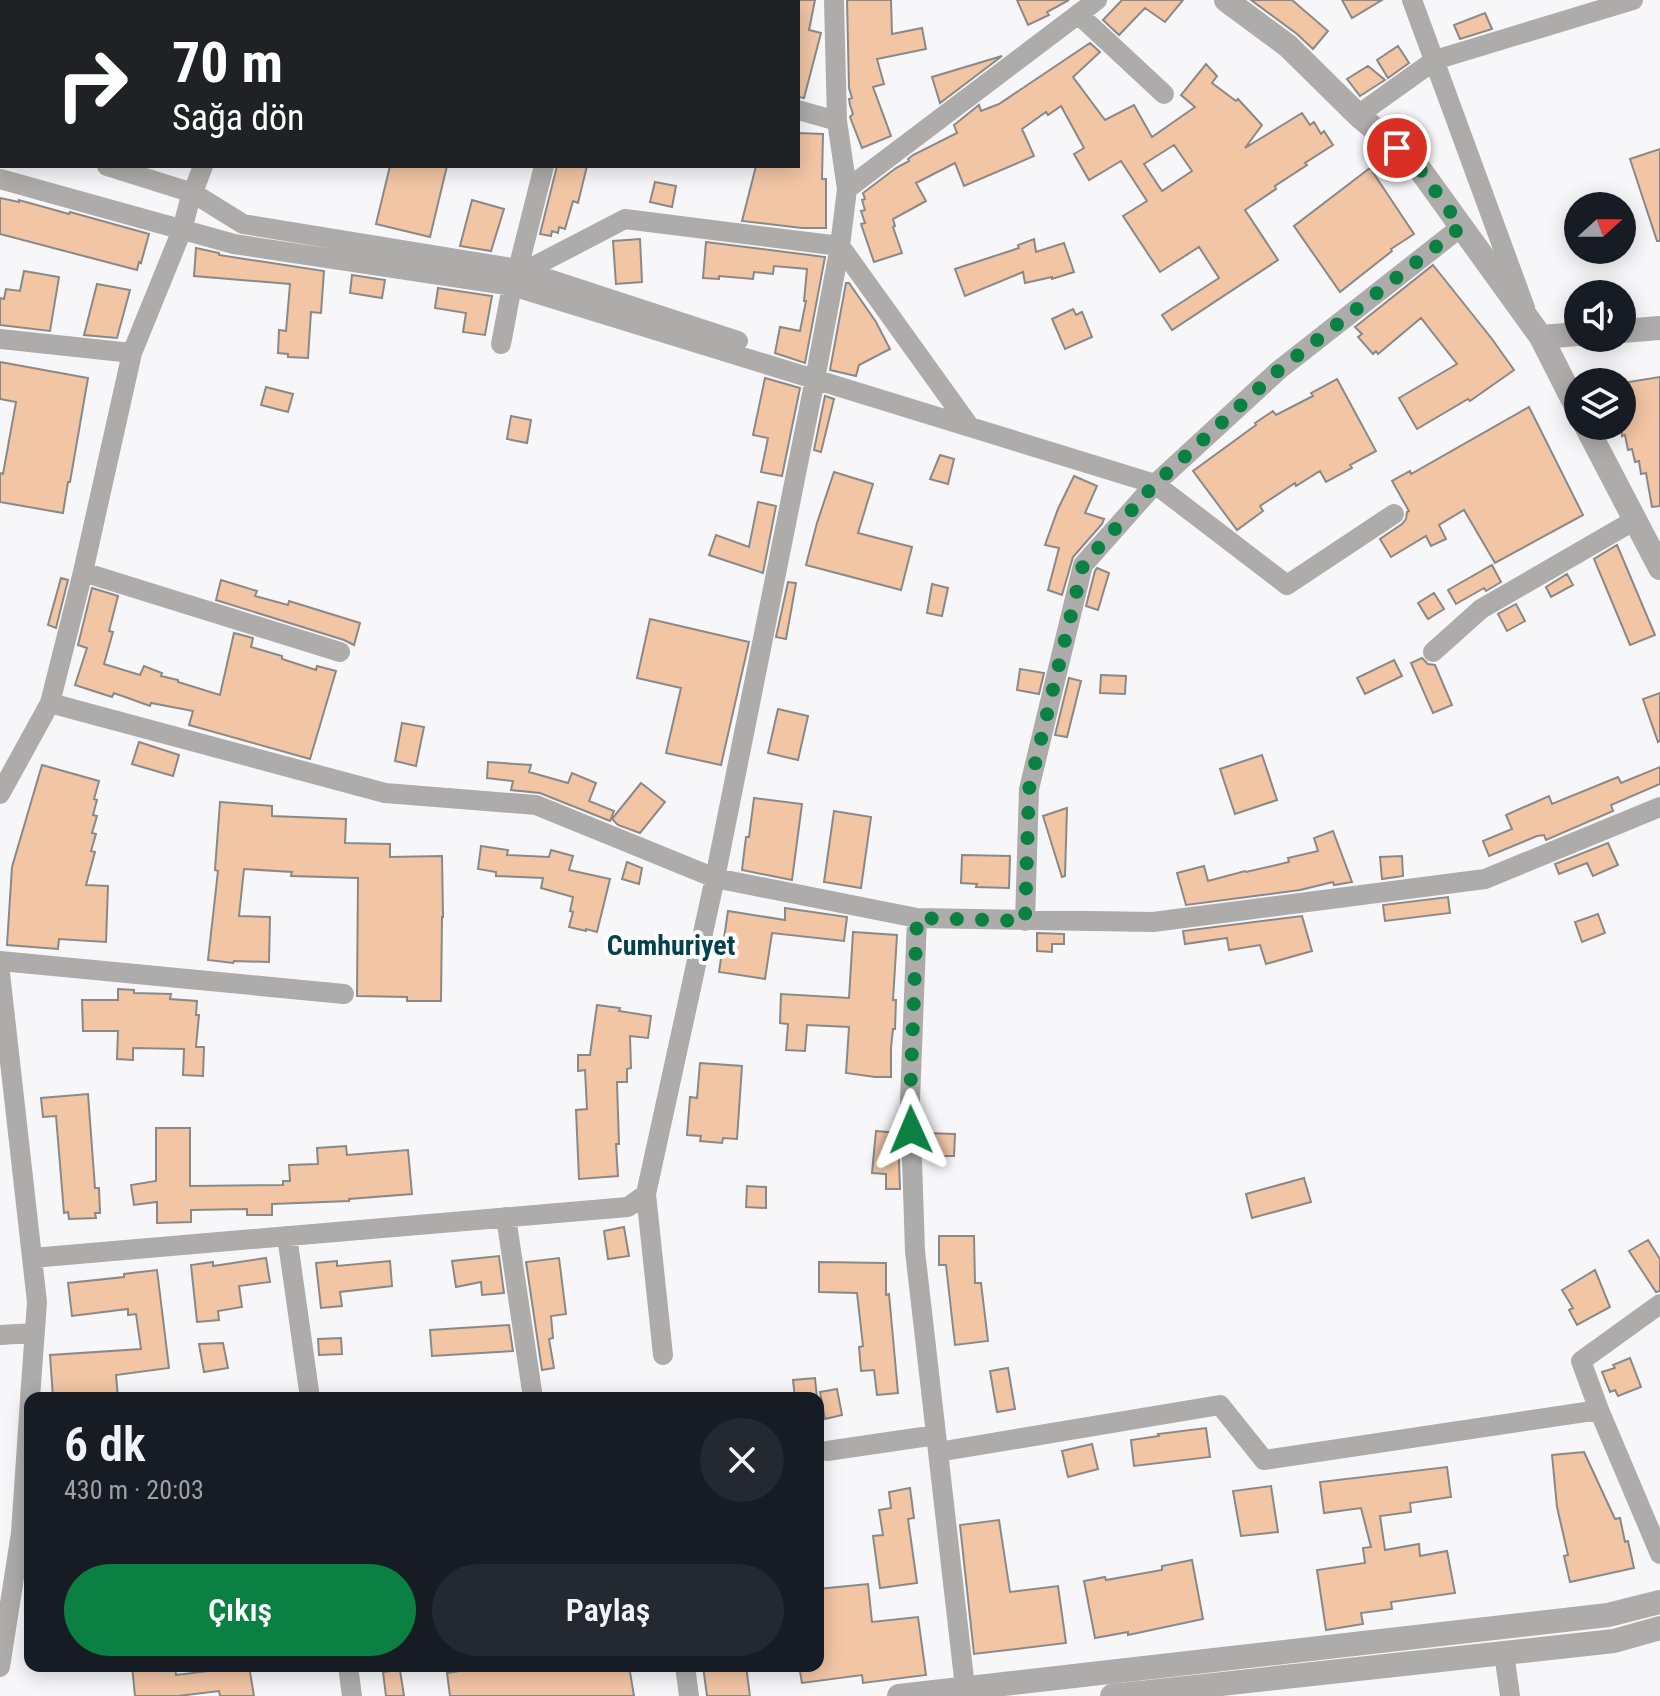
<!DOCTYPE html>
<html lang="tr">
<head>
<meta charset="utf-8">
<style>
	:root { --surface:#171b24; --page:#242831; --text:#f1f3f6; --muted:#9ea1a6; --accent:#0b8043 }
	body { margin:0; font-family:"Roboto Condensed",sans-serif; background:var(--page); color:var(--text); height:100vh; display:flex; flex-direction:column; font-size:30px; white-space:nowrap }
	* { box-sizing:border-box; margin:0 }
	p { font-size:26px; color:var(--muted) }
	.icon { flex:none; width:44px; height:44px; fill:none; stroke:currentColor; stroke-width:2; stroke-linecap:round; stroke-linejoin:round }
	.map { position:relative; flex:1; overflow:hidden }
	.sheet { position:absolute; left:24px; top:1392px; width:800px; height:280px; display:flex; flex-direction:column; background:var(--surface); border-radius:16px; box-shadow:0 4px 20px #0003 }
	.sheet>* { flex:none }
	.guide { position:absolute; left:0px; top:0px; width:800px; height:168px; box-shadow:0 4px 20px #0003; background:#202124; color:#fff; overflow:hidden }
	.needle { width:52px; rotate:69deg }
	.controls { position:absolute; left:1564px; top:192px; display:grid; gap:16px }
	.controls a { display:grid; place-items:center; width:72px; height:72px; border-radius:50%; background:var(--surface); box-shadow:0 4px 20px #0003; font-size:40px }
	.pin { position:absolute; display:grid; place-items:center; width:68px; height:68px; color:#fff; margin:-34px; border:4px solid #fff; border-radius:50%; box-shadow:0 2px 8px #0007 }
	.me { position:absolute; width:88px; margin:-44px; rotate:359deg; stroke-linejoin:round; filter:drop-shadow(0 0 6px #0008) }
	.turn { display:flex; align-items:center; gap:28px; height:168px; padding:0 40px; font-size:36px }
	.turn .icon { width:104px; height:104px; stroke-width:2.5 }
	.turn b { display:block; font-size:56px; line-height:68px }
	.round { display:grid; place-items:center; flex:none; width:84px; height:84px; border-radius:42px; background:var(--page) }
	.headline { display:flex; align-items:center; justify-content:space-between; height:136px; padding:0 40px }
	h1 { font-size:48px; font-weight:600; line-height:60px }
	.action { display:flex; gap:16px; margin-top:auto; padding:16px 40px }
	.action a { flex:1; height:92px; border-radius:48px; background:var(--accent); color:#fff; font-size:32px; font-weight:600; line-height:92px; text-align:center }
	.action a+a { background:var(--page); color:var(--text) }
	.map>svg:first-child { display:block }
	.building { fill:#f2c5a5; stroke:#8b8987; stroke-width:2; fill-rule:evenodd }
	.lines { fill:none; stroke-linecap:round; stroke-linejoin:round }
	.minor { stroke:#adacab; stroke-width:20 }
	.tertiary { stroke:#adacab; stroke-width:24 }
	.route { stroke:#0b8043; stroke-width:14; stroke-dasharray:0 25.2 }
	.labels { text-anchor:middle; stroke-width:8; stroke-linejoin:round; paint-order:stroke }
	.district-label { font-size:28px; font-weight:bold; fill:#05404e; stroke:#fff }
</style>
</head>
<body>
<div class="map">
<svg width="1660" height="1696" viewBox="0 0 1660 1696">
	<rect width="100%" height="100%" fill="#f7f7f9"/>
	<!-- building -->
	<path class="building" d="M798,0h17l-6,30 12,3 -17,65 -6,-1z
		M847,0h44l1,34 30,-6 4,21 -49,10 7,25 -11,3 18,49 -29,12 -12,-31 3,-3 -3,-9 -1,-6 3,-1 -3,-10z
		M1017,0h52l-22,12 2,3 -21,10z
		M1122,0h61l-18,22 -20,-14 -26,27 -16,-15z
		M1251,0h41l36,31 -15,18 -16,-15z
		M1342,0h40l-30,18z
		M1485,13l7,16 -32,10 -6,-14z
		M1090,43l10,9 -27,25 32,43 29,-15 18,32 43,-30 -14,-12 25,-31 11,12 -5,7 24,18 2,-2 24,26 -17,23 57,-35 8,12 4,-3 7,12 3,-3 9,14 -28,18 2,2 -32,21 1,3 -31,21 33,50 -106,70 -10,-15 57,-37 -20,-31 -39,25 -37,-56 24,-15 -26,-40 -32,19 -15,-26 10,-6 -23,-42 -13,9 -2,-3 -24,17 12,27 -70,30 -9,-23 -39,20 10,18 -33,18 2,7 -2,1 9,26 -28,9 -13,-38 4,-1 -4,-12 4,-1 -3,-10 3,-1 -2,-6 33,-25 13,-7 -1,-2 5,-4 44,-22 -3,-8 25,-20 2,6 18,-7zM1174,145l18,26 -30,20 -18,-27z
		M1398,46l11,17 -21,15 -11,-18z
		M1002,56l-62,47 -8,-26z
		M1368,66l17,14 -25,16 -13,-17z
		M798,133l25,1 -1,45h4v49h-24l-60,-7 14,-55h42z
		M1660,149v92h-3l-27,-82z
		M390,166h57l-17,71 -54,-13z
		M557,166h30l-9,37 -5,-2 -8,28 -6,-2 -1,6 -6,-2 -1,5 -11,-2z
		M1370,168l44,66 -23,15 1,2 -52,41 -46,-66z
		M655,182l21,4 -4,21 -22,-5z
		M0,198l19,4v-2l50,14 1,-2 79,22 -8,29 -2,-1 -2,8 -137,-36z
		M472,200l32,9 -13,42 -31,-5z
		M640,239l2,43 -26,2 -3,-43z
		M1034,239l2,13 28,-9 10,29 -22,7v-2l-27,6 -2,-11 -58,24 -10,-27 64,-21 -1,-3z
		M706,242l119,15 -20,106 -30,-10 5,-26 20,4 6,-30h-2l3,-32 -33,-3 -1,8 -19,-2 -1,7 -34,-3v3l-16,-1z
		M196,248l23,5v2l105,16 -3,42 -10,-1 -3,46 -20,-1v-3l-10,-1 1,-23 7,1 4,-47 -96,-8z
		M1433,265l59,74 22,31 -44,31 -2,-2 -51,30 -18,-31 58,-34 -36,-46 -43,36 -2,-3 -3,3 -15,-17 4,-3 -7,-7z
		M24,271l35,6 -9,54 -50,-6v-27l4,1 2,-10 14,2z
		M352,275l33,5 -3,18 -32,-5z
		M846,283h3l27,39 14,27 -31,16 -3,11 -26,-6z
		M97,284l33,6 -13,48 -33,-3z
		M438,288l54,8 -7,39 -22,-3 3,-19 -31,-5z
		M1073,309l3,6 6,-3 10,25 -27,12 -13,-30z
		M0,362l88,16 -18,104h-2l-5,31 -63,-11v-29l3,1 13,-72 -16,-3z
		M1660,377v129l-8,1 -6,-34 -5,1 -2,-13 -4,1 -3,-13 -4,1 -3,-15 -3,1v-53z
		M765,378l35,10 -18,88 -21,-4 7,-34 -15,-3z
		M1337,379l39,72 -26,14 2,3 -26,14 -6,-11 -24,15 -1,-3 -35,23 3,5 -26,19 -44,-59 63,-46 -1,-2 18,-12 3,4 37,-19 -2,-3z
		M266,387l27,7 -5,18 -27,-7z
		M825,396l9,3 -13,53 -7,-2z
		M1529,407l54,108 -88,48 -31,-53 -25,15 7,14 -15,7 -5,-10 -35,21 -11,-18 22,-15 4,-5 1,-7 2,-1 -17,-30 18,-10 1,3z
		M511,416l20,4 -4,23 -20,-4z
		M940,455l14,4 -6,25 -18,-5z
		M834,472l39,12 -15,49 54,14 -11,43 -95,-25 11,-42z
		M1074,476l23,10 -12,27 19,6 -2,5 -29,33 -11,38 -14,-5 11,-42 -14,-3 13,-36z
		M758,502l18,4 -13,67 -54,-18 7,-20 33,12z
		M1617,545l38,90 -25,10 -36,-86z
		M1492,565l9,17 -15,9 -2,-3 -28,16 -8,-14z
		M1097,568l12,5 -11,37 -12,-4 9,-35z
		M1567,574l6,11 -22,12 -5,-10z
		M61,578l7,2 -12,48 -8,-3z
		M221,580l36,11 -2,5 33,9 1,-4 71,22 -6,22 -10,-5 -128,-40z
		M788,582l8,1 -10,56 -10,-2z
		M932,584l16,4 -6,28 -15,-3z
		M92,588l26,8 -9,35 4,1 -9,32 36,11 4,-9 18,7 -1,3 17,4v2l42,13 14,-62 19,5 -2,9 31,9v3l34,11 1,-4 19,5 -26,88 -121,-34 4,-14 -42,-8 -1,3 -36,-13 -2,4 -37,-12 12,-37 -9,-3z
		M1434,593l10,16 -16,10 -10,-16z
		M1516,604l9,17 -18,10 -9,-17z
		M650,619l99,23 -28,123 -55,-12 15,-65 -44,-10z
		M1422,658l6,6 7,1 17,40 -19,8 -22,-50z
		M1394,660l8,16 -37,18 -8,-16z
		M1020,669l24,4 -5,21 -22,-4z
		M1101,675l25,1 -1,18 -25,-1z
		M1069,678l12,3 -14,56 -12,-2z
		M1660,693v48l-2,1 -15,-43z
		M778,709l30,7 -10,44 -30,-7z
		M402,723l22,4 -8,39 -21,-5z
		M139,742l40,13 -6,21 -41,-12z
		M1262,755l15,45 -42,14 -15,-45z
		M488,762l43,3 -2,7 39,11 4,-10 24,10 -7,18 25,10 -4,10 -70,-28 -29,-3 2,-9 -26,-3z
		M42,765l57,16 -5,18 3,1 -4,15 4,1 -5,17 4,1 -5,17 4,1 -9,33 22,1 -2,56 -47,-3 -1,10 -51,-4 5,-78z
		M1660,767v17l-49,21 2,6 -67,29 -2,-5 -7,1 -48,20 -6,-15 29,-12 -6,-14 43,-19 3,8 66,-27 3,6z
		M641,783l24,19 -25,31 -22,-8 -6,-6z
		M754,798l48,6 -10,76 -50,-10 4,-33h3z
		M220,802l52,4v10l74,3 -1,24 45,1v13l52,-1 1,61h-1l-1,84h-34v-4l-50,-1 1,-118 -67,-2 1,-4 -48,-3 -5,47 31,1 -1,45 -35,-1 -1,2 -25,-3 10,-89 -3,-1z
		M1067,808l-2,68 -3,1 -19,-61z
		M834,811l37,6 -10,71 -37,-6z
		M1333,831l19,51 -18,3 -1,-3 -33,8 -114,15 -9,-32 27,-7 4,15 37,-10 1,1 43,-10 -1,-4 30,-7 -4,-13z
		M1608,843l10,22 -25,11 -6,-13 -28,11 -4,-10z
		M481,846l27,4 -1,5 42,2 2,-7 22,6 -4,14 41,9 -13,53 -11,-3v2l-17,-4 4,-15 -3,-1 3,-14 -32,-9 2,-10 -47,-2v-4l-18,-3z
		M962,855l48,1 -1,32 -33,-1 1,-3 -16,-1z
		M1402,856l1,20 -21,3 -2,-22z
		M627,862l15,6 -3,16 -17,-5z
		M1448,897l2,16 -65,8 -2,-16z
		M785,908l62,9 -3,24 -72,-8 -7,46 -46,-7 9,-61 57,9z
		M1598,914l7,19 -23,9 -7,-20z
		M1302,916l10,35 -46,13 -6,-19 -31,5 -2,-12 -42,6 -2,-13z
		M853,932l44,3 -4,65h3l-1,29h-2l-2,19v29h-16l-29,-4 3,-46 -42,-2 -2,26 -19,-1 2,-26 -8,-1 1,-29 68,4z
		M1037,933l27,1v10h-12v8l-15,-1z
		M118,989l16,1v3l37,1 -1,5 27,2 -1,14h3l-3,32h8l-1,29 -20,-1 1,-26 -51,-1v12l-16,-1 1,-28h-35l-1,-31h36z
		M597,1005l23,3 -1,3 32,5 -3,22 -18,-2 1,32 -4,1v13h-10l2,62h-3l2,32 -39,3 -3,-69 11,-1 -2,-39 -7,1v-16h12z
		M700,1063l42,3 -5,73 -14,-1 -1,5 -22,-2 1,-5 -14,-1 3,-38 7,1z
		M88,1094l7,94h4l1,25h-5l1,5 -27,1 -1,-7 -4,1 -8,-97 -13,1 -2,-19z
		M156,1128h34v58l93,-1v-4h7l-1,-16 29,-1 -1,-16 29,-2 1,9 61,-5 4,44 -63,5v2l-77,3v11h-25v-6l-56,1v12l-34,1v-21l-23,3 -3,-20 25,-4z
		M876,1131l22,2 2,56h-14v-15l-14,-1z
		M924,1133l31,1 -1,22h-29z
		M1304,1178l7,24 -59,16 -6,-24z
		M747,1186l19,1v21l-20,-1z
		M624,1227l5,29 -21,3 -4,-28z
		M939,1236h35l1,47h6l7,58 -33,4 -9,-80h-7z
		M1648,1240l12,19v32l-4,1 -27,-41z
		M499,1256l5,37 -22,2 -1,-13 -25,5 -4,-26z
		M266,1258l4,24 -31,4 3,21 -24,4 1,9 -22,2 -6,-57 22,-3v4z
		M559,1258l7,56 -15,2 2,22 -4,1 5,29 -12,2 -16,-108z
		M337,1261v5l53,-5 2,25 -52,6 2,14 -21,2 -5,-45z
		M819,1262l67,1v32l3,-1 9,99 -21,2 -3,-25 -13,1 -2,-24 4,-1 -6,-53 -38,-1z
		M157,1270l12,98 -53,7 2,23h-65l-3,-43 91,-6 -5,-35 -8,1v-6l-56,7 -4,-33 56,-6v-3z
		M1595,1270l15,37 -33,18 -8,-15 4,-2 -11,-18z
		M509,1325l4,26 -81,5 -2,-26z
		M341,1338l1,16 -23,1 -1,-16z
		M223,1343l5,25 -24,4 -5,-28z
		M1630,1358l11,29 -23,9 -3,-6 -5,2 -8,-20 13,-4 -2,-3z
		M1008,1368l7,41 -18,3 -7,-41z
		M815,1378l2,20h-22l-2,-18z
		M837,1389l5,26 -17,4 -5,-27z
		M1206,1428l4,29 -76,9 -3,-26 28,-4 -1,-2z
		M1092,1444l6,25 -30,8 -6,-26z
		M1584,1452l31,67 5,-1 5,24 3,-1 6,27 -64,14 -6,-26 4,-1 -11,-48 -5,-52z
		M1447,1467l4,30 -41,6 1,9 -31,4 5,34 34,-6 1,12 27,-5 8,42 -64,9 1,7 -31,4 2,11 -37,6 -9,-60 48,-7 -2,-15 8,-1 -10,-39 -37,5 -4,-31z
		M1271,1486l7,46 -37,4 -8,-45z
		M910,1488l4,30 -6,1 9,64 -37,5 -7,-52 10,-1 -4,-25 12,-2 -2,-16z
		M999,1520l11,72 48,-6 8,57 -92,11 -14,-129z
		M1192,1560l11,59 -75,16v-3l-33,6 -11,-57 21,-4 1,3 56,-10v-4z
		M868,1584l4,38 46,-5 8,58 -63,8 -1,-8 -60,8 -3,-17h19v-77z
		M132,1666h43l1,9 42,-5 -1,-4h32l5,30h-34l-1,-5 -41,5h-43z
		M491,1666h138l5,30h-184l-3,-23z
		M703,1666h43l4,30h-43z
		M400,1670l4,26h-18l-3,-24z"/>
	<g class="lines">
		<!-- minor -->
		<path class="minor" d="M408,0l7,2
			M1412,0l113,308
			M265,2v-2
			M1078,14l86,80
			M798,110l39,11
			M1358,115l77,-55 198,-60
			M0,132l2,1
			M107,166l86,27 50,31 275,45 220,72
			M0,179l234,65 278,42 643,198 132,101 107,-71
			M847,189l250,-189
			M525,271l100,-52 215,27 130,181
			M0,339l132,14
			M501,344l11,-58 6,-17 26,-103
			M83,572l257,80
			M1433,652l48,-43 154,-89
			M50,703l335,90 151,12 179,73 202,40 236,4 332,-43 175,-72
			M0,794l50,-91 33,-131 49,-219 50,-123 7,-27 14,-37
			M917,918l-7,182 5,151 51,445
			M1025,921l4,-132 54,-224 72,-81 124,-114 182,-143
			M0,961l344,33
			M0,973l37,329 -7,96
			M646,1194l17,161
			M506,1217l27,181
			M287,1236l23,162
			M32,1258l596,-51 18,-13 69,-316 100,-499 25,-133 7,-57 -10,-68 -3,-121
			M0,1335l34,-2
			M1599,1410l-18,-49 79,-57
			M827,1451l109,-16
			M938,1452l282,-47 44,55 335,-50 61,144
			M1504,1653l6,43
			M348,1666l4,30
			M685,1666l4,30
			M0,1667l21,-134 9,-133"/>
		<!-- tertiary -->
		<path class="tertiary" d="M1226,0l62,46 70,69 58,49 125,173 37,73
			M1622,331l38,-3
			M1541,337l37,-3
			M1586,426l74,142
			M899,1696l709,-81 52,-13
			M1112,1696l502,-55 46,-13"/>
	</g>
	<g class="lines">
		<!-- route -->
		<path class="route" d="M911,1130l-1,-30 7,-182 108,3 4,-132 54,-224 72,-81 124,-114 182,-143 -45,-63 -19,-16"/>
	</g>
	<g class="labels">
		<!-- district labels -->
		<g class="district-label">
			<text x="671" y="955">Cumhuriyet</text>
		</g>
	</g>
</svg>
<div class="controls">
<a><svg class="needle" viewBox="-14 -14 28 28"><path d="M0-13l5 13h-10z" fill="#e53935"/><path d="M0 13l5-13h-10z" fill="#9ea1a6"/></svg></a>
<a><svg class="icon" aria-label="sound" viewBox="0 0 24 24"><path d="M4 9h4l5-4v14l-5-4H4zM17 9q2 3 0 6"/></svg></a>
<a><svg class="icon" aria-label="layers" viewBox="0 0 24 24"><path d="M12 4l9 5-9 5-9-5zM3 14l9 5 9-5"/></svg></a>
</div>
<div class="pin" style="left:1397px;top:148px;background:#d93025"><svg class="icon" aria-label="arrive" viewBox="0 0 24 24"><path d="M6 21V4h12l-3 4 3 4H6"/></svg></div>
<svg class="me" style="left:911px;top:1130px" viewBox="-20 -20 40 40"><path d="M0-17L14 15 0 8-14 15z" fill="#0b8043" stroke="#fff" stroke-width="4"/></svg>
<div class="guide">
<div class="turn"><svg class="icon" aria-label="right" viewBox="0 0 24 24"><path d="M7 20v-9h11M14 6l5 5-5 5"/></svg><div><b>70 m</b>Sağa dön</div></div>
</div>
<section class="sheet">
<div class="headline"><div><h1>6 dk</h1><p>430 m · 20:03</p></div><a class="round"><svg class="icon" aria-label="close" viewBox="0 0 24 24"><path d="M6 6l12 12M18 6L6 18"/></svg></a></div>
<div class="action"><a>Çıkış</a><a>Paylaş</a></div>
</section>
</div>
</body>
</html>
